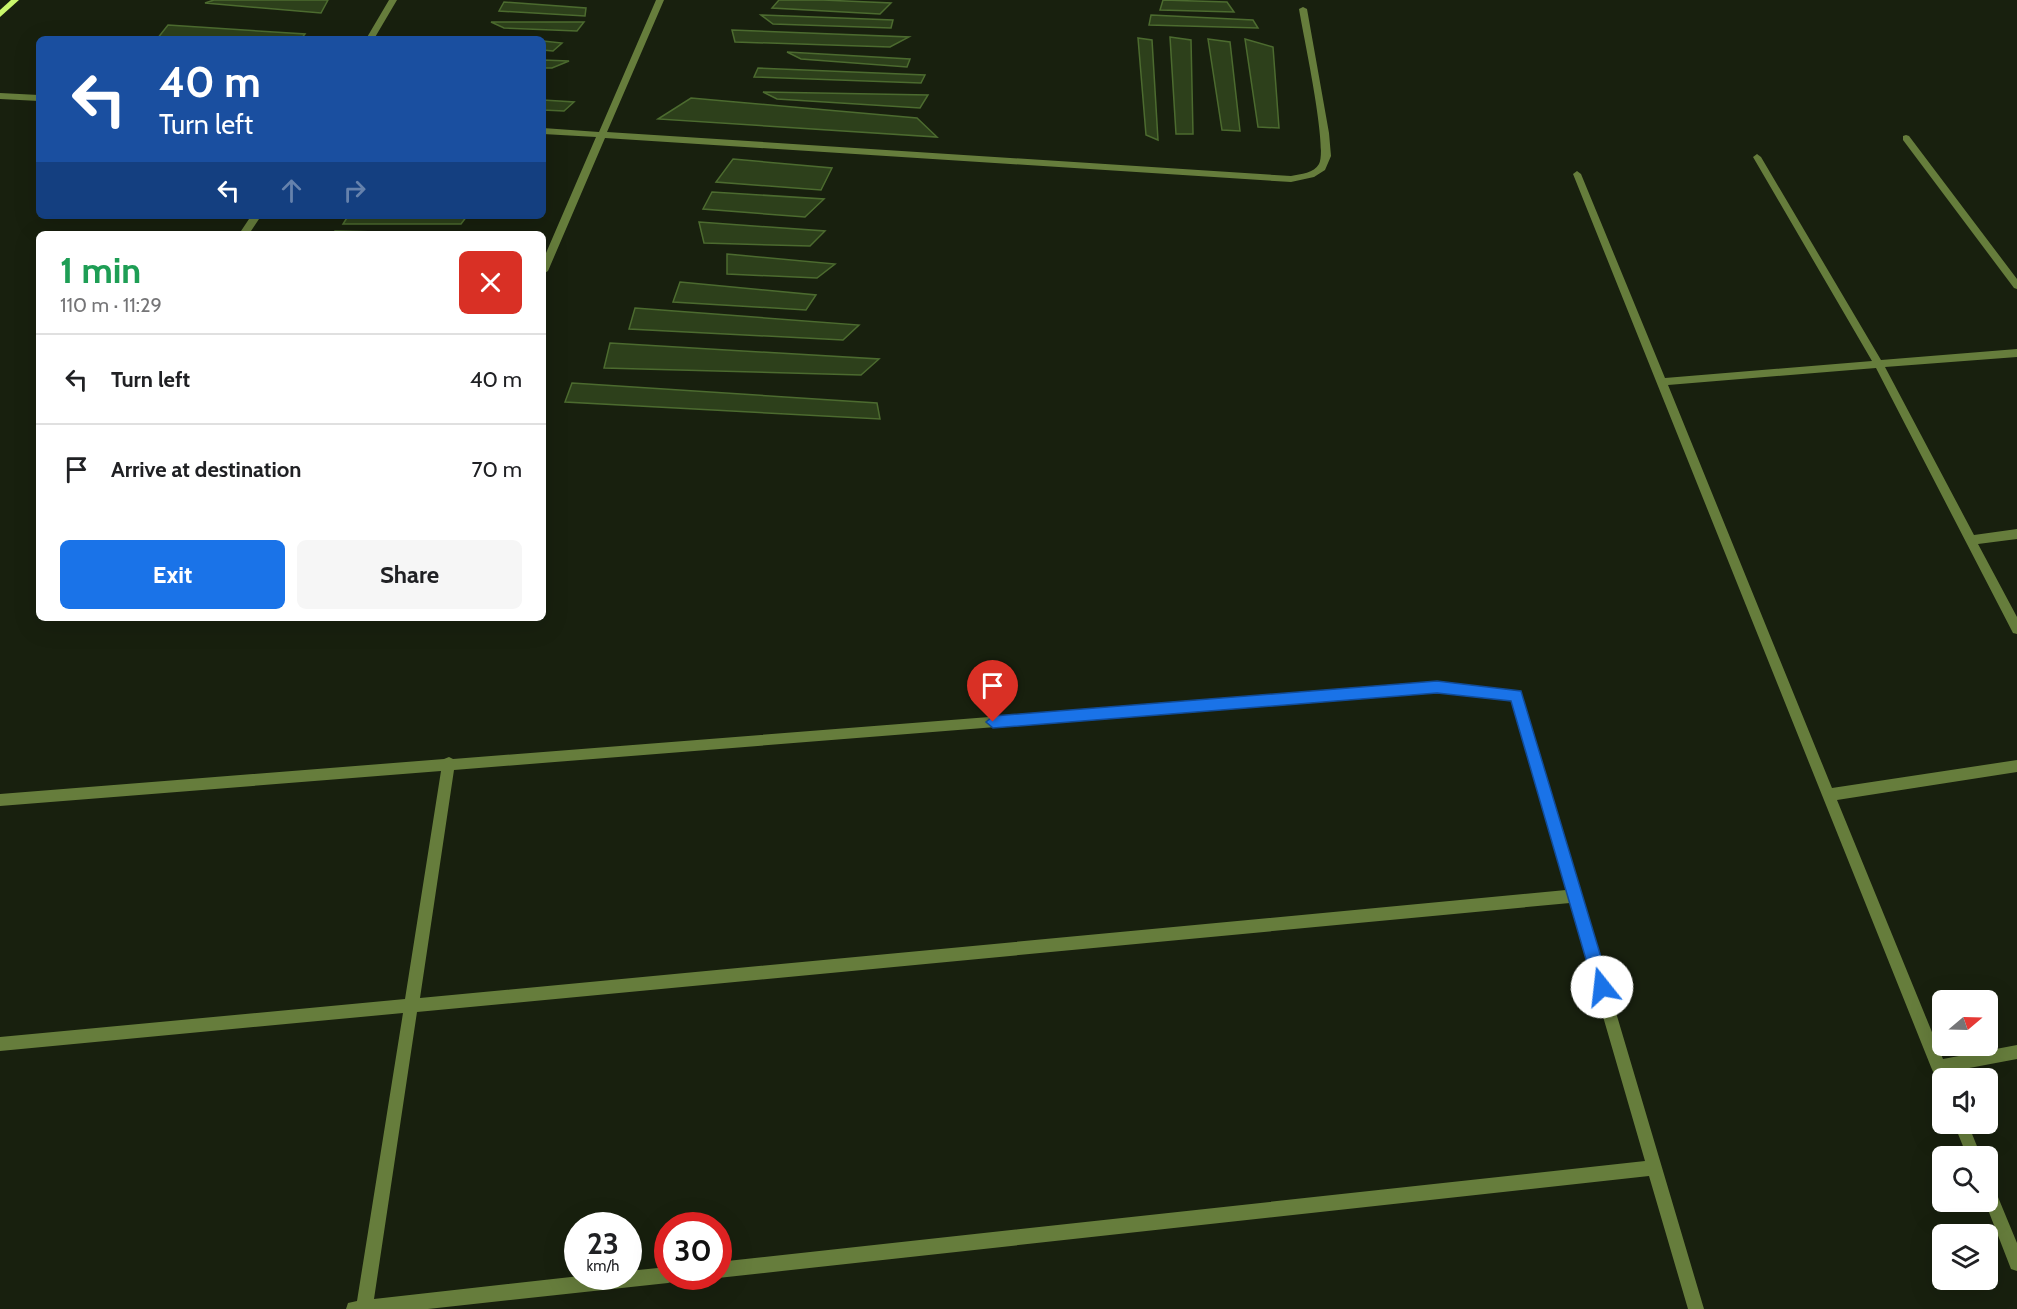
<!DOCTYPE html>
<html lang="en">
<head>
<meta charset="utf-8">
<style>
	:root { --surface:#fff; --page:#f6f6f6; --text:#202124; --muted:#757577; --line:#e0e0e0; --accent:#1a73e8 }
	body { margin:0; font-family:Cabin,sans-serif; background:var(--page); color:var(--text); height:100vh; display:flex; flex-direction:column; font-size:22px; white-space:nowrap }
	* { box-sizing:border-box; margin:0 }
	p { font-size:20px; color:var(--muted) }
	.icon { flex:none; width:33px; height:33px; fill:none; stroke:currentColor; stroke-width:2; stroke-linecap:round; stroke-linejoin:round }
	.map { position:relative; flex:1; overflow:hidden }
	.side { position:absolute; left:36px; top:231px; width:510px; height:390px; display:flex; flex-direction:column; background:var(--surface); border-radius:9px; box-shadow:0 6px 24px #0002 }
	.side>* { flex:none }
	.hud { position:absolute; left:36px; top:36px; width:510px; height:183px; border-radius:9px; box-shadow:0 6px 24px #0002; background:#1a4fa0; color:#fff; overflow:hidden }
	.needle { width:39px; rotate:71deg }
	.tools { position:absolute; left:1932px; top:990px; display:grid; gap:12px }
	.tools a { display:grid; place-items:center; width:66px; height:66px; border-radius:9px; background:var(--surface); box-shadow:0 6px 24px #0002; font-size:30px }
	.speed { position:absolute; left:564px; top:1212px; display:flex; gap:12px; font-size:30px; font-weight:700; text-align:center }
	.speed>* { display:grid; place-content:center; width:78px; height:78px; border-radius:50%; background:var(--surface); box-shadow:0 6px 24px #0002; line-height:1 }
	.speed small { font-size:15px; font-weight:400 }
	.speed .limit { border:9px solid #d22; background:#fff; color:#111 }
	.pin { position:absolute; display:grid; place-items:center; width:51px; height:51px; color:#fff; margin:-62px -26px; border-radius:50% 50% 50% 0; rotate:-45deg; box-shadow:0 0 6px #0007 }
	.pin .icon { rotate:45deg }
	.me { position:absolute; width:66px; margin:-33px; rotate:344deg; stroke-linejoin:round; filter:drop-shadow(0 0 4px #0008) }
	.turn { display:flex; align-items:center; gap:21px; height:126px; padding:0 24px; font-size:27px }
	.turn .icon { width:78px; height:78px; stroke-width:2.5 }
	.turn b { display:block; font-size:42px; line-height:51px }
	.lanes { display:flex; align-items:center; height:57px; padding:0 24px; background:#0003; justify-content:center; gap:30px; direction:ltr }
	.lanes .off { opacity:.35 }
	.round { display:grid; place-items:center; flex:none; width:63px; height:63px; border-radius:9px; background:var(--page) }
	.headline { display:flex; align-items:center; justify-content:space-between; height:102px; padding:0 24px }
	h1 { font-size:36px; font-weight:700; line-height:45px; color:#1e9e55 }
	.primary-button { display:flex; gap:12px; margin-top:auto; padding:12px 24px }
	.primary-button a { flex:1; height:69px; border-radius:9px; background:var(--accent); color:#fff; font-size:24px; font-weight:700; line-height:69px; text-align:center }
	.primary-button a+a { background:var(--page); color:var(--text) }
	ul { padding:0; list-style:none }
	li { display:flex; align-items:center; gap:18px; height:90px; padding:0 24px; border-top:2px solid var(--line) }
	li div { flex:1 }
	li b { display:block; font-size:22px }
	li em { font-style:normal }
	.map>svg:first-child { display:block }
	.building { fill:#2d401b; stroke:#4c6b2f; stroke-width:1.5 }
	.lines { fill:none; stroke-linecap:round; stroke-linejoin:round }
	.lane { fill:#667d3c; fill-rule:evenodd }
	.street { fill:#667d3c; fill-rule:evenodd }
	.secondary { fill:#c9f76c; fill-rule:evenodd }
	.route { fill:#1a73e8; stroke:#114b97; stroke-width:1.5 }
</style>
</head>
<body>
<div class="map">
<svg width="2017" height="1309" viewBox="0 0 2017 1309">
	<rect width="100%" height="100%" fill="#18200e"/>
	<!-- building -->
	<path class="building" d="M214,0h114l-7,13 -116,-10z
		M779,0h44l68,3 -11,11 -108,-6z
		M1163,0l64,2 7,10 -74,-2z
		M504,2l82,6 -1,8 -86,-5z
		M761,15l132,5 -2,8 -118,-4z
		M1151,15l102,5 5,8 -109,-3z
		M491,22h93l-7,9 -73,-3z
		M168,25l137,9 -4,5h-144z
		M732,30l177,7 -19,10 -155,-5z
		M1170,37l21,3 2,94h-17z
		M1138,38l14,2 6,100 -12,-5z
		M1208,39l22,3 10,89 -18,-1z
		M1245,39l28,8 6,81 -21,-1z
		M543,41l19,2 -9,8 -10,-1z
		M787,52l123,7 -3,8 -106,-8z
		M543,60l26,1 -17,7h-9z
		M758,68l167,7 -4,8 -167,-6z
		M763,92l165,3 -8,13 -143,-9z
		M691,98l226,20 20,19 -279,-18z
		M543,100l31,2 -10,9 -21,-1z
		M733,159l99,9 -11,22 -105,-8z
		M712,192l112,7 -19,18 -102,-8z
		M348,216h119l-6,8h-118z
		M699,222l126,9 -15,15 -106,-3z
		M335,231l134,3h-138z
		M727,254l108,10 -18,14 -90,-4z
		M680,282l136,13 -10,15 -133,-8z
		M635,308l224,17 -16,15 -214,-11z
		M610,343l269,16 -18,16 -257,-7z
		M572,383l305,20 3,16 -315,-17z"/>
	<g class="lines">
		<!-- lane -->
		<path class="lane" d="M389,0h8l-23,39h-8z
			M656,0h8l-57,132 684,44c10,-2 23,-3 28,-12 9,-16 -16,-130 -20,-155l4,-2 4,2 22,124 2,23 -6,14 -11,7 -23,5 -686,-44 -57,133 -5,3v-14l53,-123 -53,-3v-6l56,4z
			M0,93l39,2v6l-39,-2z
			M251,216h10l-12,18h-10z"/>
		<!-- street -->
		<path class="street" d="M1906,135l3,1 108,143v10l-3,-1 -111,-148v-4z
			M1757,154l4,3 120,203 136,-11v8l-132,10 89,168 43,-6v10l-39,5 39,73v17l-4,-1 -137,-265 -208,17 164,403 185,-28v12l-180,28 106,259 74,-14v14l-69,13 2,6h-8v7l-4,-2 -7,-16 -358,-893 4,-3 4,3 84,204 207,-17 -119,-204z
			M1437,682l79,9 4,1 2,4 182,613h-16l-39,-133 -931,102 -3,-2h3v-14l927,-101 -75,-258 -1153,109 -43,287 206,-23h48v-5l40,-4v9h7l-1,5 -6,2 -240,26h-82l2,-6 9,-2 46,-288 -403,38v-14l405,-38 36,-228 -441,35v-12l444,-35 5,-2 4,2zM1437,692l74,9 55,189 -1146,108 34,-228z
			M1954,1124h14l13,32h-14z
			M1988,1182l5,3 24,58v28l-6,-2 -26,-67h3z"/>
		<!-- secondary -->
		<path class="secondary" d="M11,0h8l-19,17v-7z"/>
	</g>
	<!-- route -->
	<path class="route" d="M1437,681l84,10 89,296 -3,6 -5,2 -6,-2 -2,-6 -83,-286 -74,-8 -444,35 -7,-6 7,-6z"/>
</svg>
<div class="tools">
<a><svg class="needle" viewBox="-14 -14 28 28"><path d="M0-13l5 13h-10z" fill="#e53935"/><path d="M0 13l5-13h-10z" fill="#757577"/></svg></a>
<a><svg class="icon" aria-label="sound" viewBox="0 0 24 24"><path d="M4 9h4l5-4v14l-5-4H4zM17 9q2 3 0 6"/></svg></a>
<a><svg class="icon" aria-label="search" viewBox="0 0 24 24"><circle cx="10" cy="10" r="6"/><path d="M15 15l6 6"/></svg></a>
<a><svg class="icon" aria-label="layers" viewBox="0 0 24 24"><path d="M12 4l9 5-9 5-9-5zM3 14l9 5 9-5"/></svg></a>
</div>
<div class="speed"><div>23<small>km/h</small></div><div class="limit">30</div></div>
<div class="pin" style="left:993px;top:722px;background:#d93025"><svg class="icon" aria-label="arrive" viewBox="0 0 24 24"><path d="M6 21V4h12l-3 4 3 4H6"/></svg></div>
<svg class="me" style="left:1602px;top:987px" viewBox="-20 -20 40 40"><circle r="19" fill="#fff"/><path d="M0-13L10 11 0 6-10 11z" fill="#1a73e8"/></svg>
<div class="hud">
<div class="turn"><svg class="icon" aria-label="left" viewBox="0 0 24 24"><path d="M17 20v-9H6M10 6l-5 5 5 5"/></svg><div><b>40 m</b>Turn left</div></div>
<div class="lanes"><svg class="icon" aria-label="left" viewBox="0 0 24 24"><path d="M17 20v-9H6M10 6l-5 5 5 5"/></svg><svg class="icon off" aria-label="ahead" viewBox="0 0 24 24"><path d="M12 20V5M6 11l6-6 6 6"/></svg><svg class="icon off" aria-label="right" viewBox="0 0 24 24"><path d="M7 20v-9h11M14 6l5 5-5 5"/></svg></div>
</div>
<section class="side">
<div class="headline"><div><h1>1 min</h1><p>110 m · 11:29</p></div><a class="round" style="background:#d93025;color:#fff"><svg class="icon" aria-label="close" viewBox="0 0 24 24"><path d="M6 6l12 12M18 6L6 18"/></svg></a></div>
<ul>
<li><svg class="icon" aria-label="left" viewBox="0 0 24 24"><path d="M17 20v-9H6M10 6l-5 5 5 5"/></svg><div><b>Turn left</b></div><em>40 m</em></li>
<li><svg class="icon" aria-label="arrive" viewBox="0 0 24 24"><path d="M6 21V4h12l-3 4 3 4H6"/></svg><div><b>Arrive at destination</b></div><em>70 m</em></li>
</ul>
<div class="primary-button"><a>Exit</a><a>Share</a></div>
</section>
</div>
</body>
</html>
